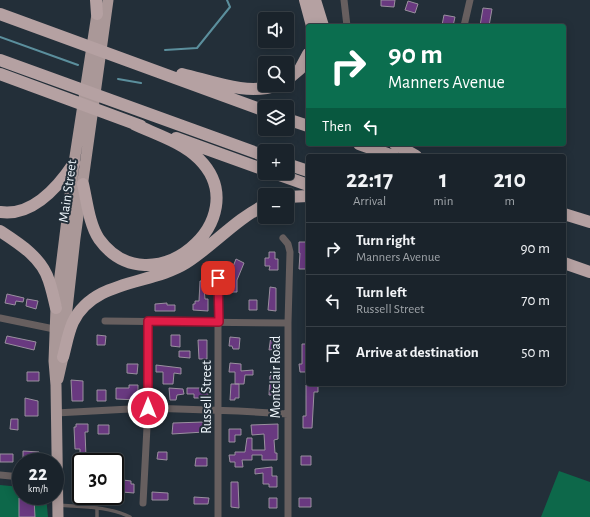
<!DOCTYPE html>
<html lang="en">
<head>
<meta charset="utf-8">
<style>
	:root { --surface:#1a232b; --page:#272f37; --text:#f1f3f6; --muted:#9fa4a9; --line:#384047 }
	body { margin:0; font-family:"Alegreya Sans",sans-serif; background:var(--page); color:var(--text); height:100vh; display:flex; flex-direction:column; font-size:15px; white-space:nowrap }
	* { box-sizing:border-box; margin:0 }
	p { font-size:13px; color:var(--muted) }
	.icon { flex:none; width:22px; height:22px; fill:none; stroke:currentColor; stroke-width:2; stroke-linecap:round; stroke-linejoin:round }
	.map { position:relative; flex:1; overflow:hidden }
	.panel { position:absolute; left:306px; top:154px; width:260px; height:232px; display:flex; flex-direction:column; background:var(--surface); border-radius:4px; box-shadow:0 2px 10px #0003,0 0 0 1px var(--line) }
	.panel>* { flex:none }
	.guide { position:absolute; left:306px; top:24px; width:260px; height:122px; border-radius:4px; box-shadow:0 2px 10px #0003,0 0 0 1px var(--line); background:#0b6e4f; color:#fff; overflow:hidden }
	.controls { position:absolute; left:258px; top:12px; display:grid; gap:8px }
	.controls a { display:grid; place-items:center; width:36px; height:36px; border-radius:4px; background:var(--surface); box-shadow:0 2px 10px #0003,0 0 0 1px var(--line); font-size:20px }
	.speed { position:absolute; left:12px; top:453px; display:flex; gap:8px; font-size:20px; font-weight:700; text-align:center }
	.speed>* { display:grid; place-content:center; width:52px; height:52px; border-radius:50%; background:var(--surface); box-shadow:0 2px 10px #0003,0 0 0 1px var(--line); line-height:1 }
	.speed small { font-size:10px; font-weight:400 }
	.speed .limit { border:2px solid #111; border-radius:6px; background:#fff; color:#111 }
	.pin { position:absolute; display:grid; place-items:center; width:34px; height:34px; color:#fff; margin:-17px; border-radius:8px; box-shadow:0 2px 6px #0006 }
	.me { position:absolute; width:44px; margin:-22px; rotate:0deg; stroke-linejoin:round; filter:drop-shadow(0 0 3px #0008) }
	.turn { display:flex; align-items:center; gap:14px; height:84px; padding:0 16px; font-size:18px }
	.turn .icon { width:52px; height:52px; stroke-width:2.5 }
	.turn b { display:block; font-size:28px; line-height:34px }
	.then { display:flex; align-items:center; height:38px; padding:0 16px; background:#0003; gap:8px; font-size:15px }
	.eta { display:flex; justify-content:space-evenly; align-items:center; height:68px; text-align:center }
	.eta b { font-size:24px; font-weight:700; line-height:28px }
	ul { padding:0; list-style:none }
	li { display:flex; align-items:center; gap:12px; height:52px; padding:0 16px; border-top:1px solid var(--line) }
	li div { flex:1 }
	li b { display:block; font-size:15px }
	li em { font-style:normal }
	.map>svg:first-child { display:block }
	.green { fill:#0d684a }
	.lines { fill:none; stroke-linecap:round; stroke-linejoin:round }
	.stream { stroke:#5b8f9d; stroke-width:2 }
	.building { fill:#693980; stroke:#9a909f }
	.service { stroke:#675f5f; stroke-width:3.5 }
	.minor { stroke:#675f5f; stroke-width:7 }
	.trunk { stroke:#aa9898; stroke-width:11 }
	.motorway { stroke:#b5a1a2; stroke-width:12 }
	.route-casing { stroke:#92132f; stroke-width:10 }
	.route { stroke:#e11d48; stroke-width:7 }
	.labels { text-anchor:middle; stroke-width:4; stroke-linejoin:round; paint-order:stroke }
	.street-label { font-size:14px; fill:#edf5fb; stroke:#232f39 }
</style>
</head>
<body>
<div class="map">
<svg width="590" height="517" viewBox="0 0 590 517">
	<rect width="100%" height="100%" fill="#232f39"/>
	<!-- green -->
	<path class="green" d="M559,471l31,11v35h-49z
		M0,485l21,2v9h25l2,21h-48z"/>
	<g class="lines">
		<!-- stream -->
		<path class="stream" d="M0,37l78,28
			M165,50l32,-2 33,-41 -3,-7
			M118,79l23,4"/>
	</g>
	<!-- building -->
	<path class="building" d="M381,0h14l-1,7 -13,-1z
		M408,1l10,3 -3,9 -10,-3z
		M483,8l9,1 -3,17h-9z
		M444,15l11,2 -2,9 -11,-1z
		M299,242h9v27h-9l1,-16h-1z
		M269,252h6v7h3v11h-9l1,-4h-5v-8h4z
		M236,259l8,4 -7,17v12h-8v-15z
		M200,281h7v7h-3l1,11h3v12l-15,-1v-6h2v-3h4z
		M270,287l6,1v23l-8,-1z
		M7,294l17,4 -1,4 -7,-1 -1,4 -10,-2z
		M27,299l11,2 -2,8 -10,-3z
		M249,300h8v10h-8z
		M167,303v2h8v6h-20v-7z
		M97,335l9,1 -1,9h-8z
		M171,335h9v12l-9,-1z
		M7,336l29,6 -2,8 -29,-7z
		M271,336h7v13l-9,1z
		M230,337l10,1 -1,11h-6l-1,-3h-3z
		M198,340h9v19h-8z
		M302,344h6v28h-8l-1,-8h3z
		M179,351h11v7l-11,-1z
		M230,363l11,1v7l12,-1v5h-8l-1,9h-9v-12h-6z
		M127,364h11l-1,10 -10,-1z
		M156,365l25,3v6l-7,-1 -1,11h-10v-12h-7z
		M27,372h12v9h-12z
		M276,375l2,14h-2v6h-7l1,-19z
		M71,380l12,1v20h-11z
		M231,384h8v14h-4v2h-5z
		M129,385h9v15l-22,-1v-11h13z
		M306,385l12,1v6h-4l-2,36h-9v-12h3z
		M169,388l14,1 1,5 -7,1 -1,5h-6z
		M187,388h21v10h-14v-4h-7z
		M97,390h9v11h-9z
		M25,398l13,3v15h-13z
		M11,419h7v11l-8,-1z
		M204,422v10l-32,2 1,-11z
		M76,424h12v8h-3l1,25h13v5h-23v-5h4v-8h-5l-1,-22h2z
		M278,424v15l-4,1 1,13h2v7h-15v-5h-10v5h-10l1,7h-8v-5h-5l-1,-7h6v-3h10l2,-14h5v12h13l-1,-16 -12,1 -1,-10z
		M98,425h11v9h-11z
		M229,429h12v6h-6v7h-6z
		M23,451l16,1 -1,10h-10v-3h-5z
		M158,452h9v8l-10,-1z
		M0,454h13v8h-13z
		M301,456h10v9h-10z
		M196,458h11v8h-12z
		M272,467v9h5v11h-8v-3h-6v-11l-8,1v-5z
		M123,480l8,1v3h3v9l-12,-1z
		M231,482h7l1,26 -8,-1z
		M152,492l16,1v7h-16z
		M194,497l15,1 -1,6h-14z
		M19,498h15l1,19h-16z
		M269,498h8v10h-8z
		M299,498h12v9h-12z"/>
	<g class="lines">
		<!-- service -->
		<path class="service" d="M58,505c24,2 50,1 72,12
			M97,508v9"/>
		<!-- minor -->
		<path class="minor" d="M344,0l3,26
			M464,26l6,-26
			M283,238l5,6 2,8 -2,71v194
			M0,318l54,11
			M105,321l183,2
			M56,413l92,-5 90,3 50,3
			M0,475l21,2
			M143,503l5,-95v-87
			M218,517v-239"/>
		<!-- trunk -->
		<path class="trunk" d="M58,379l5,-22 2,-30 10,-89 33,-238
			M58,517l-2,-132 -2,-24 2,-53 18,-145 23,-149"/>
		<!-- motorway -->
		<path class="motorway" d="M96,0l1,14
			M305,0l7,26
			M315,0l8,26
			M0,14l265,97
			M0,60l265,96
			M0,74l141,52
			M182,74c30,7 65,22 96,11
			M287,80l13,-11 8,-15
			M287,119l21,7
			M176,138l89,32
			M359,144l34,12
			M395,144l21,12
			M287,164l21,7
			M274,173l34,12
			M83,184c4,17 6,40 16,55 51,71 160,-20 100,-80 -17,-17 -44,-25 -65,-35
			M287,197l21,-1
			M0,212c33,5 58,-25 74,-49
			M564,214l26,8
			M0,231c20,13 42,27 49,50 3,9 5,18 7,27
			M564,263l26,9
			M63,357c3,-11 5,-24 10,-35 21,-43 78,-37 113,-59 28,-18 50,-44 79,-58"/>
	</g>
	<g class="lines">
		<!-- route casing -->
		<g class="route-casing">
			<path id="route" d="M148,408v-87l71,1 -1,-44"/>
		</g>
		<!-- route -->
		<use href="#route" class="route"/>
	</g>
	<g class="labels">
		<!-- street labels -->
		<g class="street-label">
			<text transform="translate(67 191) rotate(-82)" y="5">Main Street</text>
			<text transform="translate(275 377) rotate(-90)" y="5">Montclair Road</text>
			<text transform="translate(206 397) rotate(-90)" y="5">Russell Street</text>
		</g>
	</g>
</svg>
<div class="controls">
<a><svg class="icon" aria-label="sound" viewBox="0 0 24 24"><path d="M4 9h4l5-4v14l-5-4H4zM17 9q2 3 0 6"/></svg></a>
<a><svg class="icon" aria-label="search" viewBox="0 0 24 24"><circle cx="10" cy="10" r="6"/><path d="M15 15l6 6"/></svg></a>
<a><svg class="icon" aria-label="layers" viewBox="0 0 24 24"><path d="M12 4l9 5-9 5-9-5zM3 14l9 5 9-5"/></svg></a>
<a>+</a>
<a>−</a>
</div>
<div class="speed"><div>22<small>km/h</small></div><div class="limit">30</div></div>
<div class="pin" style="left:218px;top:278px;background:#d93025"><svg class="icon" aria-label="arrive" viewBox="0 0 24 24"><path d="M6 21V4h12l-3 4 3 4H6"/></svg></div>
<svg class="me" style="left:148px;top:408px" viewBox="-20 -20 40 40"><circle r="17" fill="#e11d48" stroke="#fff" stroke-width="3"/><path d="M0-11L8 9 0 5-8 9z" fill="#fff"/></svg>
<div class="guide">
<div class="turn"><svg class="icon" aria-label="right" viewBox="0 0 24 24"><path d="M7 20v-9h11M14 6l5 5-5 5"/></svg><div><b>90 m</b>Manners Avenue</div></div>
<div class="then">Then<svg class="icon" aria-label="left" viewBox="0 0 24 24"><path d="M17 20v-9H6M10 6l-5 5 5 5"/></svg></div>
</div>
<section class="panel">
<div class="eta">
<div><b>22:17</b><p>Arrival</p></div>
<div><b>1</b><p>min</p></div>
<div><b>210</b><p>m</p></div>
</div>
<ul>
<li><svg class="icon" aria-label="right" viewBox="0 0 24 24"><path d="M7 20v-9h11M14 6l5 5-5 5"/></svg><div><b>Turn right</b><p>Manners Avenue</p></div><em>90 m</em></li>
<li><svg class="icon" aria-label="left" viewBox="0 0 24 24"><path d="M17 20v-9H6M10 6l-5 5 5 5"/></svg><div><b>Turn left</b><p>Russell Street</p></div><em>70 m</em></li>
<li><svg class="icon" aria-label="arrive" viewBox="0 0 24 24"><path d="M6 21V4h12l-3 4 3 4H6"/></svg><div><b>Arrive at destination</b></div><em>50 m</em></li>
</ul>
</section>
</div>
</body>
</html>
